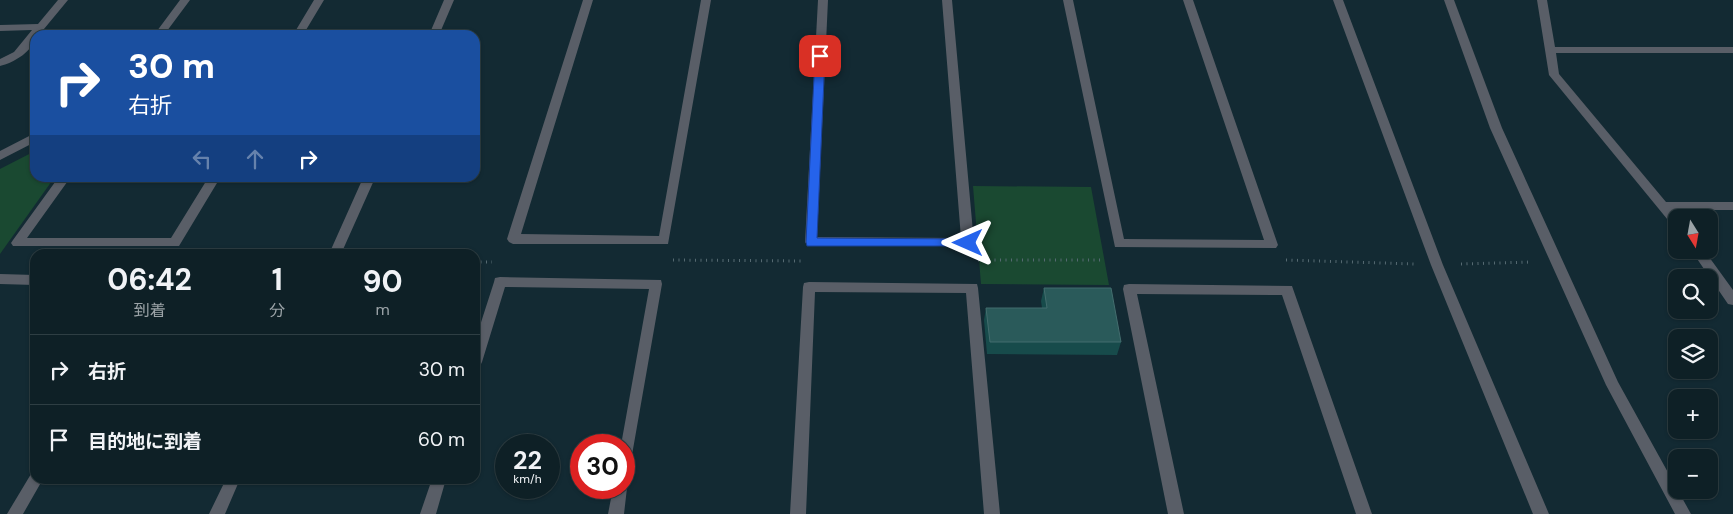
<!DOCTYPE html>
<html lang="ja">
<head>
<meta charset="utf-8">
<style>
	:root { --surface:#0e2026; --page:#17282e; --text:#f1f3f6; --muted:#9ba3a7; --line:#2e3e43 }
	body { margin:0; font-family:"DM Sans","Noto Sans JP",sans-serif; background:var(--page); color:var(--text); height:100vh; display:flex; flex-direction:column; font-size:19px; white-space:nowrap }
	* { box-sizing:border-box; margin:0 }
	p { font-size:16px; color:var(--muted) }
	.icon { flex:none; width:28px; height:28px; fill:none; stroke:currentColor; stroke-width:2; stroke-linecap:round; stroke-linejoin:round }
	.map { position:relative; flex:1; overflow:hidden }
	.side { position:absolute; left:30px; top:249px; width:450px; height:235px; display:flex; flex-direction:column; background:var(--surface); border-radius:15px; box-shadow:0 1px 4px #0004,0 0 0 1px var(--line) }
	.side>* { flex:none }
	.top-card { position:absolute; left:30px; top:30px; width:450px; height:152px; border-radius:15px; box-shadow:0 1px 4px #0004,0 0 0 1px var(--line); background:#1a4fa0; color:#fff; overflow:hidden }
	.needle { width:32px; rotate:169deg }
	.controls { position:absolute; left:1668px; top:209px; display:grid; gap:10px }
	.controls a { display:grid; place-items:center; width:50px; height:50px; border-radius:10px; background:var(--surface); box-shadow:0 1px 4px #0004,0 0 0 1px var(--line); font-size:25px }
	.speed { position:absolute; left:495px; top:434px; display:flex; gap:10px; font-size:25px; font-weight:700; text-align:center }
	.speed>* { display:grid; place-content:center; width:65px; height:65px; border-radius:50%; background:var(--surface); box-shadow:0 1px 4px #0004,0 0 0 1px var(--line); line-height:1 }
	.speed small { font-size:12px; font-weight:400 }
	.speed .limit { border:8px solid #d22; background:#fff; color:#111 }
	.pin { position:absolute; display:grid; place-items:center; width:42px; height:42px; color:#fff; margin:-21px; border-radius:10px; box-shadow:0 2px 8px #0006 }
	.me { position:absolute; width:55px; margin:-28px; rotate:270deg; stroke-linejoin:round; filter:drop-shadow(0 0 4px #0008) }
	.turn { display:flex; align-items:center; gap:18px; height:105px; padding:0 15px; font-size:22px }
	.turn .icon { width:65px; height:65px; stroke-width:2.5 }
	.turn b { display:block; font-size:35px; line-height:42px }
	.lanes { display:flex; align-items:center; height:48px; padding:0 15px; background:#0003; justify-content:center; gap:25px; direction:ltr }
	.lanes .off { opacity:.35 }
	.eta { display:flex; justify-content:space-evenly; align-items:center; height:85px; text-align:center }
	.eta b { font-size:30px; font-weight:700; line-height:35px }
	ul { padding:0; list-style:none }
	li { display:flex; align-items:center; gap:15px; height:70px; padding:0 15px; border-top:1px solid var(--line) }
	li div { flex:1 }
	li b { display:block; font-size:19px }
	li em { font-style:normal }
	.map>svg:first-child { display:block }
	.green { fill:#1a4931 }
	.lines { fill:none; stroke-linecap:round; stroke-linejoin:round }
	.path { stroke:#566a72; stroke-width:3; stroke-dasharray:1 4.5; stroke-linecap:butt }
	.minor { fill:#595e67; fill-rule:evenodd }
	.wall { fill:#174b4b }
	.building { fill:#2a5a5a; stroke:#436d6e }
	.route { fill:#2563eb; stroke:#184099 }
</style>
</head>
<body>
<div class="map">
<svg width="1733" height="514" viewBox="0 0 1733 514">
	<rect width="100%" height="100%" fill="#132a33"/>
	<!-- green -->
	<path class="green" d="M35,151v27h19l-54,76v-85z
		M973,186l118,1 18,98 -128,-1z"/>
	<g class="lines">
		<!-- path -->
		<path class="path" d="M673,260l131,1
			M978,260h126
			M1286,260l128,4
			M475,262h17
			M1461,264l71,-2"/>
		<!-- minor -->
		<path class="minor" d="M58,0h10l-29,35h-4c0,16 -22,28 -35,31v-7l14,-7 18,-22 -32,1v-6l38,-1z
			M180,0h10l-26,35h-10z
			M314,0h10l-21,35h-10z
			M444,0h10l-15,35h-10z
			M583,0h10l-72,234 138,2 42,-236h10l-43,244h-155l-4,-2 -2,-3z
			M818,0h10l-11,237 144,1 -19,-238h10l22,243 -2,3 -165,-1 -2,-3z
			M1063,0h10l51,239 140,1 -81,-240h10l85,245 -2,3 -161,-1z
			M1333,0h10l100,265 106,249h-16l-102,-249z
			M1444,0h10l48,128 116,254 73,132h-16l-69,-129 -116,-257z
			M1537,0h10l8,47h178v6h-177l3,21 107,128h67v8h-60l6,8h-3v8l-4,-1 -123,-150z
			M35,133v9l-35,18v-9z
			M58,178h12l-43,60h144l37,-60h12l-41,68h-166l-2,-3 2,-3z
			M363,178h12l-34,76h-12z
			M1691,250h13l29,40v15l-5,-1z
			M0,274l35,1v10l-35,-1z
			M500,277l161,3 1,4 -33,188 -5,2v-29h-3l28,-156 -144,-2 -23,75 -2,4 -5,2v-27l19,-59 1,-4z
			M809,282l168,2 1,4 22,226h-16l-18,-221 -151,-1 -9,222h-16l13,-227 1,-4z
			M1129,284l163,2 80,228h-16l-74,-219 -145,-1 47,220h-16l-45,-225 1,-4z
			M35,473v6h8l-20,35h-16l24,-40z
			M226,479h14l-15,35h-16z
			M432,479h14l-10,35h-16z
			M624,483l3,5 -3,26h-16l5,-26h11z"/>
	</g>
	<!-- wall -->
	<path class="wall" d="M1044,288l77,54 -4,13 -130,-1 -3,-34 2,-12h56l-1,-7z"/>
	<!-- building -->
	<path class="building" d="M1044,288h67l10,54h-131l-4,-34h61z"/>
	<!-- route -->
	<path class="route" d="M820,53l5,3 -8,182 151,1 6,4 -2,3h-165l-1,-4 9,-186z"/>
</svg>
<div class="controls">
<a><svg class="needle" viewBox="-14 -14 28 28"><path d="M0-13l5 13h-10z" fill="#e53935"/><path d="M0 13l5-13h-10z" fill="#9ba3a7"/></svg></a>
<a><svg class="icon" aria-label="search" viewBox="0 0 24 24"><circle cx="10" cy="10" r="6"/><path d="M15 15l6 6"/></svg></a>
<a><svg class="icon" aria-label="layers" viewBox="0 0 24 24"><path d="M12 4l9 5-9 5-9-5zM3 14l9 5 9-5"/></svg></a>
<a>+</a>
<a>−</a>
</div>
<div class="speed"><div>22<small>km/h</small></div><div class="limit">30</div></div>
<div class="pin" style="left:820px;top:56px;background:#d93025"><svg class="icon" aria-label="arrive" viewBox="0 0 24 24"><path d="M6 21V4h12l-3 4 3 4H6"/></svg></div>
<svg class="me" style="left:968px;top:243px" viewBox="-20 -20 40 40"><path d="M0-17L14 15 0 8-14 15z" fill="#2563eb" stroke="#fff" stroke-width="4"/></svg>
<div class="top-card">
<div class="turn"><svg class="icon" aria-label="right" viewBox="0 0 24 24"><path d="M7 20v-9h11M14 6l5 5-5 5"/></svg><div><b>30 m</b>右折</div></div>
<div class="lanes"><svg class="icon off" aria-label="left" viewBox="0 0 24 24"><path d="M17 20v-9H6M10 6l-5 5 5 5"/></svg><svg class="icon off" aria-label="ahead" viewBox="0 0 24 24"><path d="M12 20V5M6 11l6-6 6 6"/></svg><svg class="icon" aria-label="right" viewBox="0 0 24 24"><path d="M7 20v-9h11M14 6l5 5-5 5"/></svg></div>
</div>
<section class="side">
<div class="eta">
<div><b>06:42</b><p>到着</p></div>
<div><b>1</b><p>分</p></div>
<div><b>90</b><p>m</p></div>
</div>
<ul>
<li><svg class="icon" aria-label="right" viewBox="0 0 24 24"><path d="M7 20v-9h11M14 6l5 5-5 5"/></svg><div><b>右折</b></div><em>30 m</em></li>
<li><svg class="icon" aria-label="arrive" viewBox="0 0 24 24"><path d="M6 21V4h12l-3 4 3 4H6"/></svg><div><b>目的地に到着</b></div><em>60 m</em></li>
</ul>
</section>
</div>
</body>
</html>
